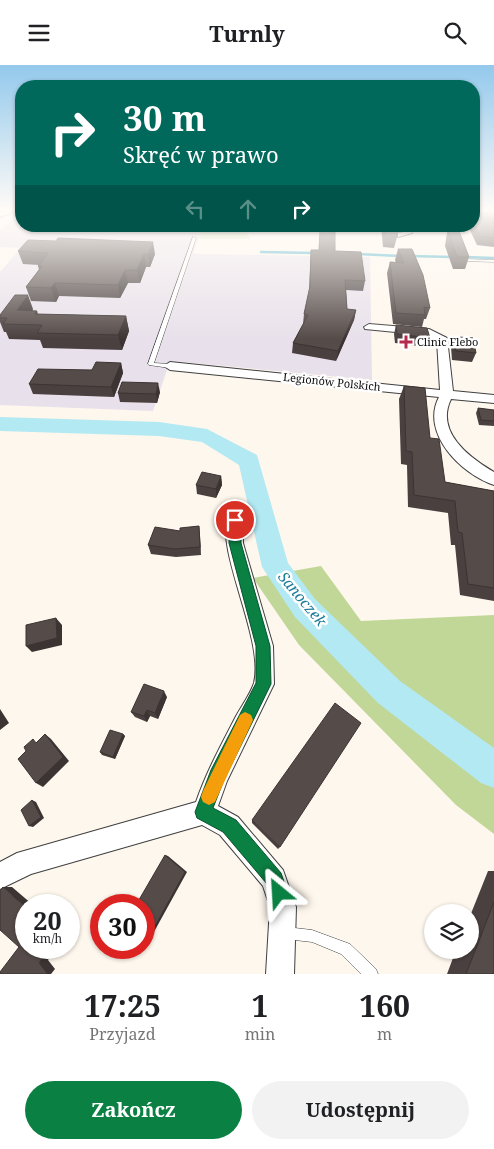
<!DOCTYPE html>
<html lang="pl">
<head>
<meta charset="utf-8">
<style>
	:root { --surface:#fff; --page:#f2f2f2; --text:#202124; --muted:#757577; --accent:#0b8043 }
	body { margin:0; font-family:"Noto Serif",serif; background:var(--page); color:var(--text); height:100vh; display:flex; flex-direction:column; font-size:19px; white-space:nowrap }
	* { box-sizing:border-box; margin:0 }
	p { font-size:16px; color:var(--muted) }
	.icon { flex:none; width:28px; height:28px; fill:none; stroke:currentColor; stroke-width:2; stroke-linecap:round; stroke-linejoin:round }
	.map { position:relative; height:909px; overflow:hidden }
	.sheet { display:flex; flex-direction:column; background:var(--surface); flex:1 }
	.sheet>* { flex:none }
	.hud { position:absolute; left:15px; top:15px; width:465px; height:152px; border-radius:20px; box-shadow:0 1px 4px #0004; background:#00695c; color:#fff; overflow:hidden }
	.controls { position:absolute; left:424px; top:839px; display:grid; gap:10px }
	.controls a { display:grid; place-items:center; width:55px; height:55px; border-radius:50%; background:var(--surface); box-shadow:0 1px 4px #0004; font-size:25px }
	.speed { position:absolute; left:15px; top:829px; display:flex; gap:10px; font-size:25px; font-weight:700; text-align:center }
	.speed>* { display:grid; place-content:center; width:65px; height:65px; border-radius:50%; background:var(--surface); box-shadow:0 1px 4px #0004; line-height:1 }
	.speed small { font-size:12px; font-weight:400 }
	.speed .limit { border:8px solid #d22; background:#fff; color:#111 }
	.pin { position:absolute; display:grid; place-items:center; width:42px; height:42px; color:#fff; margin:-21px; border:2px solid #fff; border-radius:50%; box-shadow:0 1px 5px #0007 }
	.me { position:absolute; width:55px; margin:-28px; rotate:333deg; stroke-linejoin:round; filter:drop-shadow(0 0 4px #0008) }
	.turn { display:flex; align-items:center; gap:18px; height:105px; padding:0 25px; font-size:22px }
	.turn .icon { width:65px; height:65px; stroke-width:2.5 }
	.turn b { display:block; font-size:35px; line-height:42px }
	.lanes { display:flex; align-items:center; height:48px; padding:0 25px; background:#0003; justify-content:center; gap:25px; direction:ltr }
	.lanes .off { opacity:.35 }
	.eta { display:flex; justify-content:space-evenly; align-items:center; height:85px; text-align:center }
	.eta b { font-size:30px; font-weight:700; line-height:35px }
	.primary-button { display:flex; gap:10px; margin-top:auto; padding:10px 25px }
	.primary-button a { flex:1; height:58px; border-radius:30px; background:var(--accent); color:#fff; font-size:20px; font-weight:700; line-height:58px; text-align:center }
	.primary-button a+a { background:var(--page); color:var(--text) }
	header { display:flex; justify-content:space-between; align-items:center; height:65px; padding:0 25px; background:var(--surface); font-size:22px; font-weight:700 }
	.map>svg:first-child { display:block }
	.industrial { fill:#e8e1eb }
	.green { fill:#dae7b8 }
	.forest { fill:#c1d798 }
	.lines { fill:none; stroke-linecap:round; stroke-linejoin:round }
	.stream { stroke:#3eadc7; stroke-width:2.5 }
	.river { fill:#b3e9f3; fill-rule:evenodd }
	.lane-casing { stroke:#3f3f3f; stroke-width:1 }
	.street-casing { stroke:#3f3f3f; stroke-width:2 }
	.lane { fill:#fff; fill-rule:evenodd }
	.street { fill:#fff; fill-rule:evenodd }
	.wall { fill:#49403f }
	.shaded-wall { fill:#3c3433 }
	.building { fill:#554b49; stroke:#3c3433 }
	.route { fill:#0b8043; stroke:#07532c }
	.slow { fill:#f59e0b }
	.poi-dot { fill:#b62a4e; stroke:#fff; stroke-width:2 }
	.labels { text-anchor:middle; stroke-width:5; stroke-linejoin:round; paint-order:stroke }
	.far-poi-label { font-size:11px; fill:#0c0c0c; stroke:#fff; text-anchor:start }
	.far-street-label { font-size:11px; fill:#0c0c0c; stroke:#fff }
	.water-label { font-size:15px; font-style:italic; fill:#1b7c99; stroke:#fff }
</style>
</head>
<body>
<header><svg class="icon" aria-label="menu" viewBox="0 0 24 24"><path d="M4 6h16M4 12h16M4 18h16"/></svg>Turnly<svg class="icon" aria-label="search" viewBox="0 0 24 24"><circle cx="10" cy="10" r="6"/><path d="M15 15l6 6"/></svg></header>
<div class="map">
<svg width="494" height="909" viewBox="0 0 494 909">
	<rect width="100%" height="100%" fill="#fef7ed"/>
	<!-- industrial -->
	<path class="industrial" d="M21,148v13h182l-10,28 177,3 2,123 -202,-19 -17,50 -153,-6v-133l21,-24 -21,-1v-17z"/>
	<!-- green -->
	<path class="green" d="M203,161h41l6,13h-52z"/>
	<!-- forest -->
	<path class="forest" d="M321,501l40,55 133,-6v219l-38,-29 -157,-160 -46,-67z"/>
	<g class="lines">
		<!-- stream -->
		<path class="stream" d="M261,187l54,1
			M358,189l42,2
			M410,191l43,1
			M465,192l29,1"/>
		<!-- river -->
		<path class="river" d="M0,352l159,5 48,7 50,26 31,108 27,36 85,82 94,67v40l-13,-5 -103,-80 -83,-86 -33,-50 -23,-102 -37,-23 -43,-6 -159,-5z"/>
		<!-- lane casing -->
		<g class="lane-casing">
			<path id="lane" d="M193,172l3,1 -42,125 16,1 3,2 -3,2 -21,-3 -1,-1z
				M465,194l29,1v2l-30,-1 -1,-1z
				M286,862l26,3 38,14 26,25 2,5h-17l-20,-20 -29,-12 -26,-3 -5,-1 -1,-5 1,-5z"/>
		</g>
		<!-- street casing -->
		<g class="street-casing">
			<path id="street" d="M12,146l-1,2 -11,4v-5z
				M404,161h8v7l-14,4v-4l6,-1z
				M369,259l60,5 18,9 6,53 41,4v8l-43,-4c-16,33 18,58 43,73v13c-33,-11 -74,-52 -55,-88l-269,-27 -6,-4 6,-4 270,28 -3,-49 -11,-6 -61,-6 -1,-2z
				M235,449l6,1 2,5v23l30,103 1,38 -47,97 -9,25 20,11 45,53 13,37 -2,67h-28l4,-67 -7,-21 -43,-51 -18,-10 -171,49 -31,15v-27l17,-9 179,-51c10,-29 24,-55 38,-82 6,-12 16,-25 20,-37 11,-44 -41,-136 -25,-168z"/>
		</g>
		<!-- lane -->
		<use href="#lane" class="lane"/>
		<!-- street -->
		<use href="#street" class="street"/>
	</g>
	<!-- wall -->
	<path class="wall" d="M474,146h20v36l-17,-2 -9,-19h6z
		M328,161h17v4l-17,-1z
		M381,161h16l-1,3 1,8 -3,11 -11,-1z
		M448,161h9l12,31 -4,12h-12l-8,-23z
		M320,166l15,20 30,30 -2,10 -17,-1 1,19 9,1 -2,10 -18,41 -44,-8 1,-10 10,-19 1,-10 5,-24 2,-40h8z
		M398,184l32,59 -4,11h-2l-2,8 -29,-3 -6,-51 3,-11 6,1 -1,-3z
		M18,186l137,3 -5,13h-4l-6,16h-12l-8,15 -61,-2 -3,6 -25,-1 -5,-14 13,-17 -1,-4 1,-1 -16,-1z
		M33,244l-1,2h5l1,3 88,2 3,15 -7,19 -79,-2 -3,-8 -31,-1 -3,-7h-2l-4,-10v-7z
		M396,260l34,13 -3,9 -32,-4 -1,-9z
		M458,272l18,16 -4,9 -20,-2 -1,-13 3,-9 4,1z
		M121,298l2,10 -9,24 -81,-3 -4,-10z
		M404,321l26,52 15,44 49,9v110l-34,-6 -5,-50h-4l-3,-32 -40,-6 -1,-42 -6,-1 -2,-65z
		M160,327l-3,11 -37,-1 -2,-9z
		M478,343l16,2v16l-15,-1 -3,-12z
		M221,411l1,9 -6,13 -19,-4 -1,-9z
		M199,461l2,29 -25,2 -25,-3 -3,-9 32,-14z
		M167,632l-9,22 -8,-3 -3,6 -12,-5 -4,-5z
		M123,669l2,2 -10,23 -13,-4 -2,-3z
		M252,755l28,27 -2,2 -26,-26z
		M488,806h6v103h-47l9,-24h14v-34z"/>
	<!-- shaded-wall -->
	<path class="shaded-wall" d="M153,177l2,12 -5,13 -2,-13z
		M144,189l2,13 -6,16 -3,-13z
		M125,205l3,13 -8,15 -2,-13z
		M55,218l4,13 -3,6 -5,-14z
		M28,230l5,14 -10,16 -6,-15z
		M356,245l-2,10 -18,41 2,-10z
		M126,251l3,15 -7,19 -4,-15z
		M121,298l2,10 -9,24 -3,-10z
		M158,318l2,9 -3,11 -1,-9z
		M221,411l1,9 -6,13v-9z
		M199,461l1,9 1,20 -1,-8z
		M56,553l6,7v20l-30,7 -6,-6z
		M164,626l3,6 -9,22 -3,-6z
		M0,644l9,14 -9,7z
		M147,645l3,6 -3,6 -3,-6z
		M45,669l6,5 18,22 -26,26 -7,-4z
		M123,669l2,2 -10,23 -2,-2z
		M32,735l4,2 8,16 -11,9 -4,-1z
		M165,790l3,1 19,16 -43,78 -4,3 3,-6h1z
		M3,822h9l21,18h-7v3z
		M49,882h6l-7,13 7,9 -4,5h-5l-7,-11z"/>
	<!-- building -->
	<path class="building" d="M474,146h20v27l-14,-2 -6,-12z
		M384,161h12l1,11 -12,-1z
		M450,161h7l12,31h-12l-8,-23z
		M320,166l15,1v19l26,1 4,29 -20,-1 2,29 9,1 -18,41 -45,-8 15,-28 -4,-1 6,-28 1,-36h8z
		M58,173l95,4 -5,12h-4l-7,16h-12l-7,15 -63,-2 -4,5 -25,-1 16,-21h-4l10,-13 -30,-2 10,-11 28,1z
		M398,184h14l11,26 7,33 -6,-1 1,8 -29,-2 -6,-51 14,1z
		M15,230h13l-11,15 20,1 -2,3 91,2 -8,19 -81,-2 5,-8 -39,-1 4,-6h-7v-3z
		M396,260l31,3 3,10 -33,-4z
		M458,272l15,1 3,15 -20,-2 -2,-13 5,1z
		M96,297l25,1 -10,24 -82,-3 9,-15 54,1z
		M122,317l36,1 -2,11 -38,-1z
		M404,321l21,2 5,50 9,1 6,43 49,9v97l-26,-4 -6,-51 -4,-1 -3,-31 -41,-6 -2,-43 -6,-1z
		M478,343l16,2v11l-13,-1z
		M202,407l19,4 -5,13 -20,-4z
		M199,461l1,21 -26,2 -26,-4 7,-18 25,4v-3z
		M56,553l1,20 -31,8v-21z
		M144,619l20,7 -9,22 -8,-3 -3,6 -13,-4z
		M335,638l26,20 -81,124 -28,-27z
		M110,665l13,4 -10,23 -13,-5z
		M45,669l18,23 -27,26 -18,-24 8,-8 -2,-4 9,-8 3,4z
		M32,735l9,17 -12,9 -8,-16z
		M165,790l20,17 -41,74v-41h-8z
		M3,822l23,21v39h23l-10,16 8,10 -1,1h-46v-2l19,-25 -19,-17v-39z
		M494,837v72h-28z
		M134,882h9l-3,6z"/>
	<!-- sky -->
	<linearGradient id="sky" x2="0" y2="1"><stop stop-color="#93c9ec"/><stop offset="0.53" stop-color="#fffbf7"/><stop offset="1" stop-color="#fffbf7" stop-opacity="0"/></linearGradient>
	<rect width="494" height="274" fill="url(#sky)"/>
	<!-- route -->
	<path class="route" d="M235,451l6,4v23l29,103 1,38 -47,96 -11,28 23,12 45,53 7,20 -3,7 -6,3 -7,-3 -5,-16 -44,-52 -26,-14 -2,-6 16,-42 45,-87v-37l-27,-103 1,-23z"/>
	<!-- slow -->
	<path class="slow" d="M245,647l6,3 2,5 -38,82 -6,3 -6,-3 -2,-5 2,-6 37,-76z"/>
	<!-- markers -->
	<path class="poi-dot" d="M403.5 269.5h5v5h5v5h-5v5h-5v-5h-5v-5h5z"/>
	<g class="labels">
		<!-- far-poi labels -->
		<g class="far-poi-label">
			<text x="417" y="281">Clinic Flebo</text>
		</g>
		<!-- far-street labels -->
		<g class="far-street-label">
			<text transform="translate(332 317) rotate(6)" y="4">Legionów Polskich</text>
		</g>
		<!-- water labels -->
		<g class="water-label">
			<text transform="translate(302 534) rotate(50)" y="5">Sanoczek</text>
		</g>
	</g>
</svg>
<div class="controls">
<a><svg class="icon" aria-label="layers" viewBox="0 0 24 24"><path d="M12 4l9 5-9 5-9-5zM3 14l9 5 9-5"/></svg></a>
</div>
<div class="speed"><div>20<small>km/h</small></div><div class="limit">30</div></div>
<div class="pin" style="left:235px;top:455px;background:#d93025"><svg class="icon" aria-label="arrive" viewBox="0 0 24 24"><path d="M6 21V4h12l-3 4 3 4H6"/></svg></div>
<svg class="me" style="left:279px;top:828px" viewBox="-20 -20 40 40"><path d="M0-17L14 15 0 8-14 15z" fill="#0b8043" stroke="#fff" stroke-width="4"/></svg>
<div class="hud">
<div class="turn"><svg class="icon" aria-label="right" viewBox="0 0 24 24"><path d="M7 20v-9h11M14 6l5 5-5 5"/></svg><div><b>30 m</b>Skręć w prawo</div></div>
<div class="lanes"><svg class="icon off" aria-label="left" viewBox="0 0 24 24"><path d="M17 20v-9H6M10 6l-5 5 5 5"/></svg><svg class="icon off" aria-label="ahead" viewBox="0 0 24 24"><path d="M12 20V5M6 11l6-6 6 6"/></svg><svg class="icon" aria-label="right" viewBox="0 0 24 24"><path d="M7 20v-9h11M14 6l5 5-5 5"/></svg></div>
</div>
</div>
<section class="sheet">
<div class="eta">
<div><b>17:25</b><p>Przyjazd</p></div>
<div><b>1</b><p>min</p></div>
<div><b>160</b><p>m</p></div>
</div>
<div class="primary-button"><a>Zakończ</a><a>Udostępnij</a></div>
</section>
</body>
</html>
